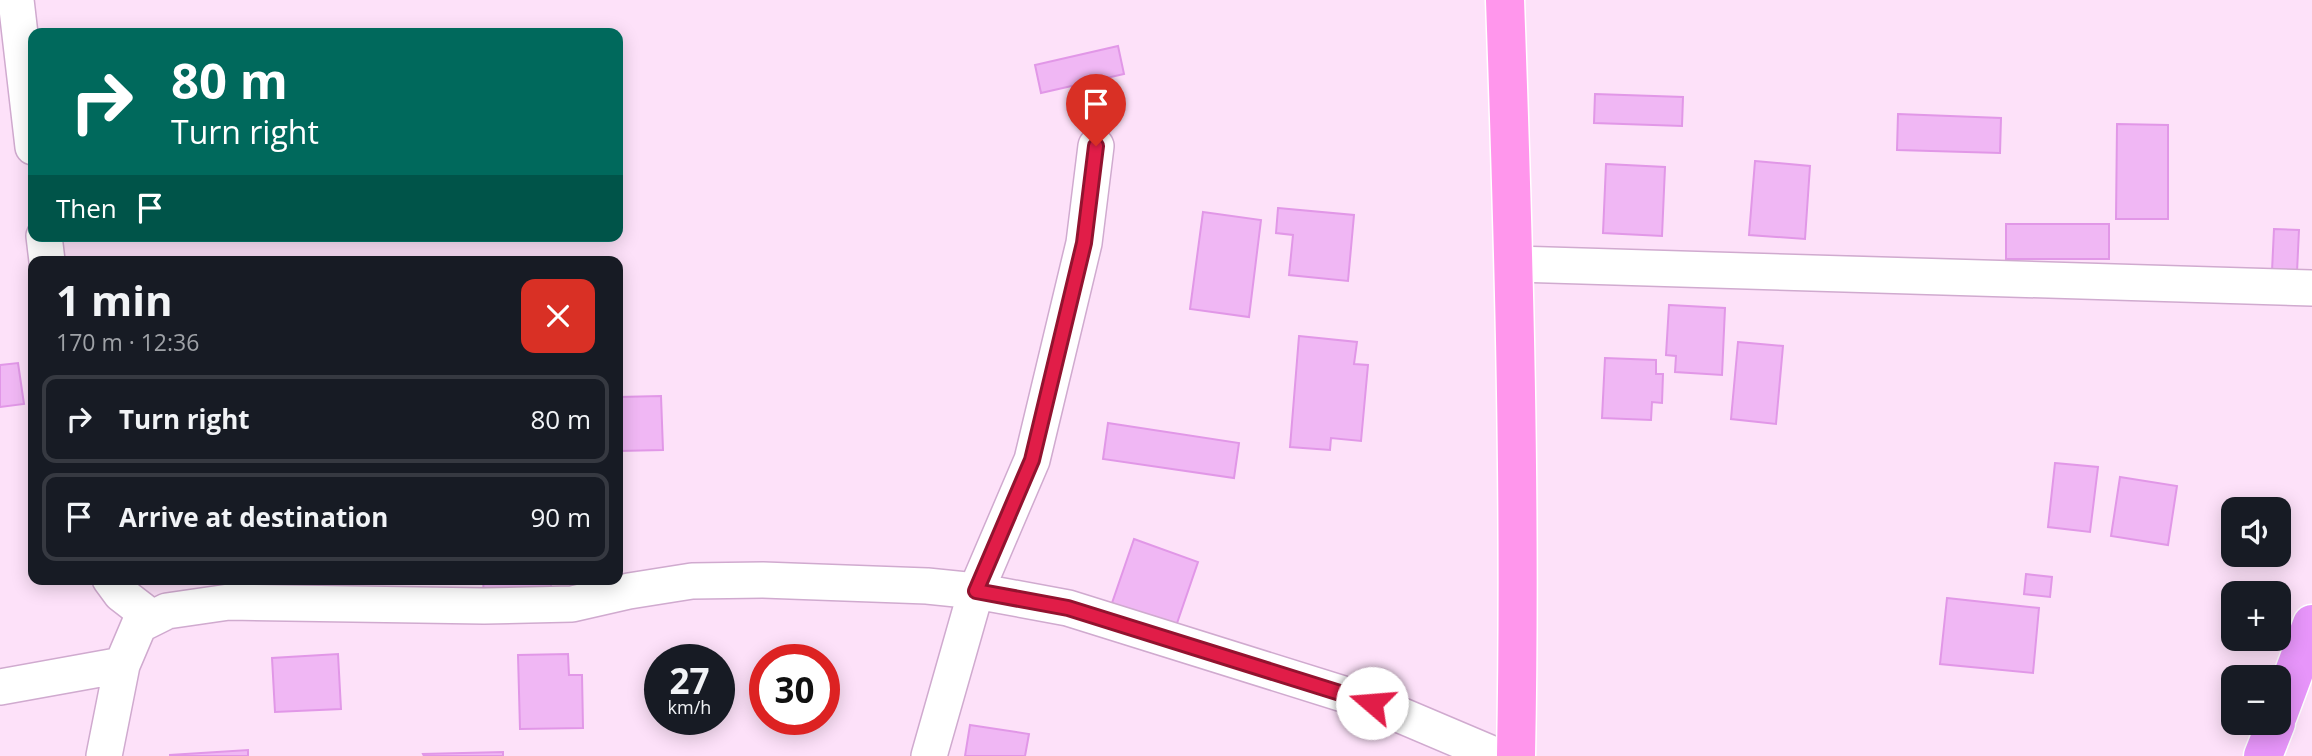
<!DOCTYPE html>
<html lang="en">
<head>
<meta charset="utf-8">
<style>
	:root { --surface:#171b24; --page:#242831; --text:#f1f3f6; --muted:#9ea1a6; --line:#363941 }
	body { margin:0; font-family:"Open Sans",sans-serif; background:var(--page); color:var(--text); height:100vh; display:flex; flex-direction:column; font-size:26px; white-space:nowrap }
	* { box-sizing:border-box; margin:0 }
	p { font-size:23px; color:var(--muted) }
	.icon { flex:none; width:38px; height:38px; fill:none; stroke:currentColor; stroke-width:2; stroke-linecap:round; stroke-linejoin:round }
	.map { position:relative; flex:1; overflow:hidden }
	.side { position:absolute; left:28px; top:256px; width:595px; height:329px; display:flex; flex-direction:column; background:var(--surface); border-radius:14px; box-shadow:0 4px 18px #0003 }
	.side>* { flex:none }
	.banner { position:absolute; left:28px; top:28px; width:595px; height:214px; border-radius:14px; box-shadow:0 4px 18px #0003; background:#00695c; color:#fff; overflow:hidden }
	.buttons { position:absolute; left:2221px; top:497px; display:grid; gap:14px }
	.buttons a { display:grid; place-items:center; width:70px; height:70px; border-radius:14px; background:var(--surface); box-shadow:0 4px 18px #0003; font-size:35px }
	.speed { position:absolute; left:644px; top:644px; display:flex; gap:14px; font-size:35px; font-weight:700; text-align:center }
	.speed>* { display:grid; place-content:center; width:91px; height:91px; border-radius:50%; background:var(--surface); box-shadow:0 4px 18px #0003; line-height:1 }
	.speed small { font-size:18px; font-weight:400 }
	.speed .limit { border:10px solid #d22; background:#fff; color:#111 }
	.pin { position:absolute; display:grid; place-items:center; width:60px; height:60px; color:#fff; margin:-72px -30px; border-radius:50% 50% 50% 0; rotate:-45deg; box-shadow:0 0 7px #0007 }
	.pin .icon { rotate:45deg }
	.me { position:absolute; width:77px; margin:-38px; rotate:288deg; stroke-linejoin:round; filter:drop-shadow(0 0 5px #0008) }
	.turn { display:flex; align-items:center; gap:24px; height:147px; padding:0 28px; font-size:32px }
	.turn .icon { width:91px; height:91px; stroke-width:2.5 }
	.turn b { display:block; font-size:49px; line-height:60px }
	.then { display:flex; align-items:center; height:66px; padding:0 28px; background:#0003; gap:14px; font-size:26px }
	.round { display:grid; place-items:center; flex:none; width:74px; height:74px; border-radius:14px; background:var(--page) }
	.headline { display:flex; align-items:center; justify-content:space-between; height:119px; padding:0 28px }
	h1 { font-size:42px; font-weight:700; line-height:52px }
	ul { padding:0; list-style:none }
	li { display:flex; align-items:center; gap:21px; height:88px; margin:0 14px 10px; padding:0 14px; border:4px solid var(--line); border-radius:14px }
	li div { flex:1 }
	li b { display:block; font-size:26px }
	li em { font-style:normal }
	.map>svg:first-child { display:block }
	.building { fill:#f0b7f4; stroke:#e197e7; stroke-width:2 }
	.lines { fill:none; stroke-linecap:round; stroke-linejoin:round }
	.minor-casing { stroke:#d0aacf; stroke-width:38 }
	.major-casing { stroke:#fff; stroke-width:41 }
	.highway-casing { stroke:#fff; stroke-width:41 }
	.minor { stroke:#fff; stroke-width:35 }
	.major { stroke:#ff96ec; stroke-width:38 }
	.highway { stroke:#e795fa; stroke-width:38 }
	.route-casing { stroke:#92132f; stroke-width:18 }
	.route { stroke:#e11d48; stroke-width:12 }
</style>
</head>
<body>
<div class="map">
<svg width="2312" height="756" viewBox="0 0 2312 756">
	<rect width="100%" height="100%" fill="#fde1f9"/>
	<!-- building -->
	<path class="building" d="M1118,46l6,28 -83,19 -6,-28z
		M1595,94l88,3 -1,29 -88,-3z
		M1898,114l103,4 -1,35 -103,-3z
		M2117,124l51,1v94h-52z
		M1755,161l55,5 -5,73 -56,-4z
		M1606,164l59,3 -3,69 -59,-3z
		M1278,208l76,7 -6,66 -59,-6 4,-40 -17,-2z
		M1203,212l58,8 -12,97 -59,-8z
		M2006,224h103v35h-103z
		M2274,229l25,1 -2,42 -25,-1z
		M1669,305l56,3 -3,67 -47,-3 1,-16 -10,-1z
		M1299,336l58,6 -3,22 14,1 -7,76 -30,-3 -1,12 -40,-3z
		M1738,342l45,4 -7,78 -45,-5z
		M1605,358l51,2v14h7l-1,29 -10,-1 -1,18 -49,-2z
		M18,363l6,41 -24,3v-42z
		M661,396l2,54 -45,1v-54z
		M1108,423l131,20 -5,35 -131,-19z
		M2055,463l43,4 -8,65 -42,-5z
		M2120,477l57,9 -9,59 -57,-9z
		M1134,539l64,23 -23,67 -64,-23z
		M2026,574l26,3 -2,20 -26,-3z
		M483,579h68v17l-67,2z
		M1947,598l92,10 -6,65 -93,-9z
		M338,654l3,55 -66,3 -3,-54z
		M568,654l1,21h13l1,53 -63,1 -2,-74z
		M970,725l59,9 -4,22h-60z
		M248,750v6h-78v-1z
		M503,752v4h-79l-1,-2z"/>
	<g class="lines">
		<!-- minor casing -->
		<g class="minor-casing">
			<path id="minor" d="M16,0l17,147
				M44,236l3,25
				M1515,264l797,24
				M110,579l11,15 31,24
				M0,687l122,-22
				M104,756l18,-91 17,-40 28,-14 62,-9 255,4 88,-2 57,-13 63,-10 71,-1 164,6 49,5 92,17 304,95 125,53
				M929,756l47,-165 56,-131 52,-217 12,-97"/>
		</g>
		<!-- major casing -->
		<g class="major-casing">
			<path id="major" d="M1505,0c9,252 16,504 11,756"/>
		</g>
		<!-- highway casing -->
		<g class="highway-casing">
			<path id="highway" d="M2278,715l34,-91
				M2263,756l13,-33"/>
		</g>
		<!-- minor -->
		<use href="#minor" class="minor"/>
		<!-- major -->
		<use href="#major" class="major"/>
		<!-- highway -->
		<use href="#highway" class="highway"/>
	</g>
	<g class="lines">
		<!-- route casing -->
		<g class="route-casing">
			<path id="route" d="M1096,146l-12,97 -52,217 -56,131 92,17 304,95"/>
		</g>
		<!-- route -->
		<use href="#route" class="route"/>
	</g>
</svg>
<div class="buttons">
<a><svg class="icon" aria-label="sound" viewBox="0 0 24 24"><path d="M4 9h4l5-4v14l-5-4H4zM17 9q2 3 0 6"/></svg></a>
<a>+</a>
<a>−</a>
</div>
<div class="speed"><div>27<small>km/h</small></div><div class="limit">30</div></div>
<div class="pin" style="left:1096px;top:146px;background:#d93025"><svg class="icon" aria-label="arrive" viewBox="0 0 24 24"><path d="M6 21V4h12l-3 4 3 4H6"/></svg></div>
<svg class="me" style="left:1372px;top:703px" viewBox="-20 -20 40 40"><circle r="19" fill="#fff"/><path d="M0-13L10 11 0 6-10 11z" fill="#e11d48"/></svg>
<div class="banner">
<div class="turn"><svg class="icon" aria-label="right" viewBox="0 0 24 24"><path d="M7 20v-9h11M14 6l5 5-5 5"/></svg><div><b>80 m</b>Turn right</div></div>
<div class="then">Then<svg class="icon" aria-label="arrive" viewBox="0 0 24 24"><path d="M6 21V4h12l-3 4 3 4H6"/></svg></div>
</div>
<section class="side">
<div class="headline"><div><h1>1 min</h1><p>170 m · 12:36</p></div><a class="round" style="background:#d93025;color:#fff"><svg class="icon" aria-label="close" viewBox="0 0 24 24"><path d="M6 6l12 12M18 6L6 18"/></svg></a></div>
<ul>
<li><svg class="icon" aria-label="right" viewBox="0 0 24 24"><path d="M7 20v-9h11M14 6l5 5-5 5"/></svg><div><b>Turn right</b></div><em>80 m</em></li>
<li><svg class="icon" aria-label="arrive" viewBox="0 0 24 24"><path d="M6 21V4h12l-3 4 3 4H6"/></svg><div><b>Arrive at destination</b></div><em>90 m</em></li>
</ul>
</section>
</div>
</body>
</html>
